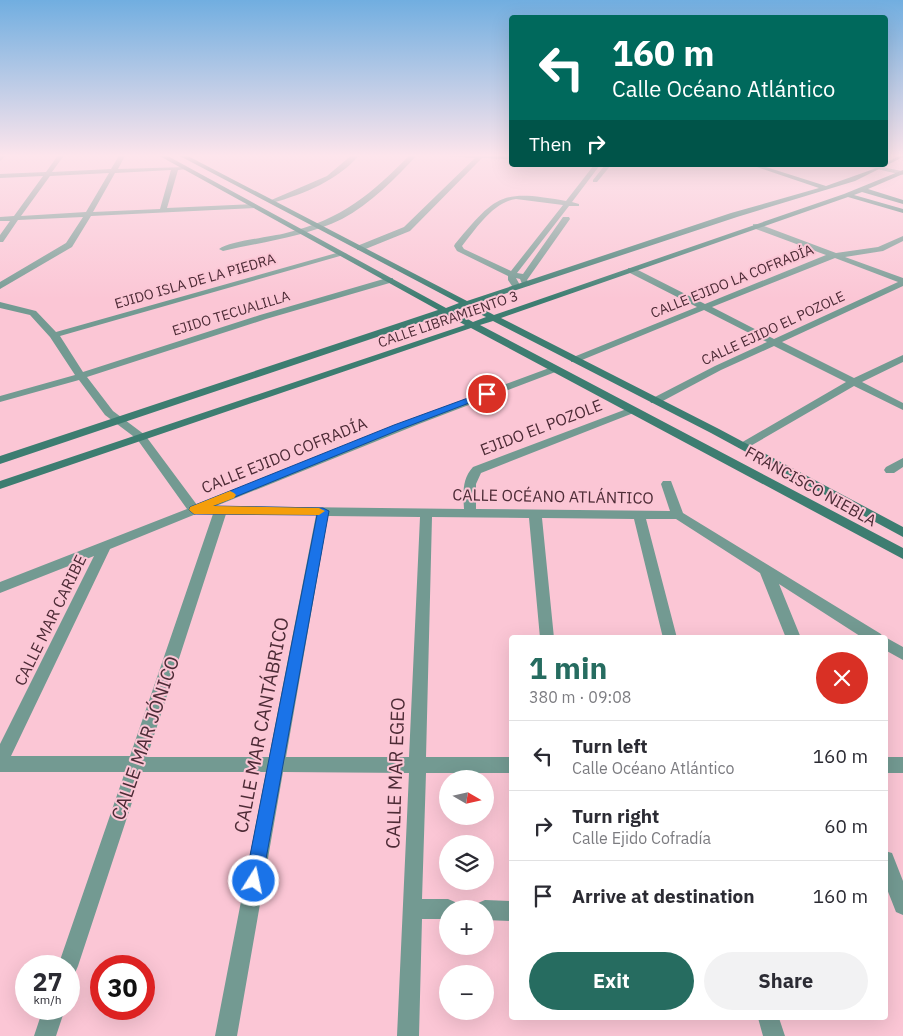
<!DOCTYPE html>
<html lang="en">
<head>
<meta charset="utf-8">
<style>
	:root { --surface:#fff; --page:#f2f2f3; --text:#2b2b33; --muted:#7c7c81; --line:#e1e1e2; --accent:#266c60 }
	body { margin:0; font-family:"IBM Plex Sans",sans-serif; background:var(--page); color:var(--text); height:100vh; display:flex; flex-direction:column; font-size:19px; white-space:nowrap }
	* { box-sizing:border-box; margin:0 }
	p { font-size:16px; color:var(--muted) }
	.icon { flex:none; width:28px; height:28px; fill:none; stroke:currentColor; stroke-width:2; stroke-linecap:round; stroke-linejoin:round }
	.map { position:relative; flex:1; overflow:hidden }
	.details { position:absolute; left:509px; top:635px; width:379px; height:385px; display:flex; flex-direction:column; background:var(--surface); border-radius:5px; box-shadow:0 5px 20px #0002 }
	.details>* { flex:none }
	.top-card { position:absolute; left:509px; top:15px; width:379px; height:152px; border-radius:5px; box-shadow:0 5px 20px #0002; background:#00695c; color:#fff; overflow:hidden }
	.needle { width:32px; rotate:99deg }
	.controls { position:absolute; left:439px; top:770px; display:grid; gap:10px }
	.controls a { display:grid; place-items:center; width:55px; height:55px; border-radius:50%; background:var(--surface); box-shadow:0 5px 20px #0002; font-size:25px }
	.speed { position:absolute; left:15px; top:955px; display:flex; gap:10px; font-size:25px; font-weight:700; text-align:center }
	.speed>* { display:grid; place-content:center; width:65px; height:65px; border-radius:50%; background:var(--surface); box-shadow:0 5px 20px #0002; line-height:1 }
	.speed small { font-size:12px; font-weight:400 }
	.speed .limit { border:8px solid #d22; background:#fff; color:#111 }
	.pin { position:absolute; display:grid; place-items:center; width:42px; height:42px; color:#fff; margin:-21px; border:2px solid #fff; border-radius:50%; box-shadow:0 1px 5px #0007 }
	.me { position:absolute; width:55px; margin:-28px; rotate:10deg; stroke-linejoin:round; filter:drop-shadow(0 0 4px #0008) }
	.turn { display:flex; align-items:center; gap:18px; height:105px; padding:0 20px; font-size:22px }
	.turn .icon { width:65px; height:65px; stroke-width:2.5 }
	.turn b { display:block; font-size:35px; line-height:42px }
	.then { display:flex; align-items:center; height:48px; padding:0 20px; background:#0003; gap:10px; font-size:19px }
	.round { display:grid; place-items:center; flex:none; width:52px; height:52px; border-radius:26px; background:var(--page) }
	.overview { display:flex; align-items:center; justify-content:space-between; height:85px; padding:0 20px }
	h1 { font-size:30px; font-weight:800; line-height:38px; color:var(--accent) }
	.primary-button { display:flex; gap:10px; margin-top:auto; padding:10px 20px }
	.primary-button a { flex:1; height:58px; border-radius:30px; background:var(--accent); color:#fff; font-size:20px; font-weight:800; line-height:58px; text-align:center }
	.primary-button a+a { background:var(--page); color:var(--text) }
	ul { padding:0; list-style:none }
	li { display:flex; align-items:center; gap:15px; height:70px; padding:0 20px; border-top:1px solid var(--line) }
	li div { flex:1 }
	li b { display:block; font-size:19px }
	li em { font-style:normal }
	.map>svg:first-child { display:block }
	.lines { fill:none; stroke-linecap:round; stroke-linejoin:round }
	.street { fill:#739a92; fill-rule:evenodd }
	.secondary { fill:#3d7d71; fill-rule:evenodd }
	.route { fill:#1a73e8; stroke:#114b97 }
	.slow { fill:#f59e0b }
	.labels { text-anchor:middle; stroke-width:4; stroke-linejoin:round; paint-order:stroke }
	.far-street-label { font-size:14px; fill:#4d2b36; stroke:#fbc6d5 }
	.street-label { font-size:16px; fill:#4d2b36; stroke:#fbc6d5 }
	.near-street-label { font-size:19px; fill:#4d2b36; stroke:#fbc6d5 }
</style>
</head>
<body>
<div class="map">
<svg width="903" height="1036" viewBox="0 0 903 1036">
	<rect width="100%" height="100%" fill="#fbc6d5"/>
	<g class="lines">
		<!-- street -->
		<path class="street" d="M7,154l-7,7 1,-7z
			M59,154h6l-13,18 59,-3 9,-15h6l-8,15 69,-2v2l-9,1 -11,38 88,-4 3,2 -3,2 -164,8 -19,31 -72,42v-7l66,-39 17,-26 -65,3 -15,22h-3v-7l10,-14h-10v-4l14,-1 29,-40 -43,2v-4l46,-2zM171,170l-11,39 -67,3 22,-39zM109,173l-23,39 -65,4 29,-40z
			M353,154h7c-21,26 -56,40 -88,49l-3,-2 58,-25z
			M411,154h7c-22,24 -48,50 -76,65 -37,18 -80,23 -119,32l-4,-2c11,-8 52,-12 67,-16 57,-14 85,-39 125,-79z
			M422,154l89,1v4l-29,-1 -72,73 -47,19h-6v-4l47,-19 71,-69z
			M594,165h6l-28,37 7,2v2h-10l-52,67 6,1 40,-57h6l1,2 -43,61 3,4 -1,2h-6l-3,-7 -4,-1 5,9 -7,2 -6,-9v-4l-51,-25 -3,-5 1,-2c41,-49 46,-55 111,-43zM516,199l47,6 -52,66 -47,-22 -2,-3c14,-17 31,-44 54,-47z
			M605,165h6l-14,17h-4v-2z
			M859,165h12l31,6 1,4z
			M753,224h6l77,29 42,-6 25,-11v5l-20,10 -38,6 58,21v8l-121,56 72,36 49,-23v7l-41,20 41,21v7l-49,-24 -107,62h-8l-2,-2 2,-2 107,-62 -72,-36 -53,24 -62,33h-8l-1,-2 1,-2 64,-33 52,-24 -63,-32 -127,52h-6v-4l126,-51 -69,-35v-4h6l71,36 121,-49 -73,-27zM835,258l63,24 -124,57 -62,-32z
			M340,252l7,2 -287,82 23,36 177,-57 127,-37h6v4l-127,37 -179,58 26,34 32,24 52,70 215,-86 140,-52h6v4l-139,53 -203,82 248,3c-1,-16 -2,-30 9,-42l159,-60 5,3 -1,2 -155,61 -5,11v25l194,2 -9,-27 2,-3h8l12,32 198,121 2,4h-20l-84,-54 22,54h-15l-26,-65 -84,-54h-30l31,119h-14l-29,-119 -92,-1 12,120h-14l-11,-120 -97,-1 -6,240h85v16h-85l-4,126h26l7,3 3,7h-10v10h-26l-3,117h-22l12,-263 -126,-1 -46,264h-22l51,-264h-124l-64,194 -3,7 -6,3v-10h-11l67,-194h-125v-28l94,-188 -94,37v-11l187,-73 -50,-70 -32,-24 -26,-35 -79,22v-6l75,-21 -25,-38 -20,-22 -30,-7v-6l36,9 20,21zM196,514h17l-83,242h-119l99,-207zM226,514l90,1 -47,242h-122zM328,516l92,1 -11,240h-123z
			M903,458v9l-9,6h-8l-2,-3 2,-3z
			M885,637l18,10v13l-18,-10z
			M885,757h18v16h-18z
			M885,851l7,2 11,28v34l-7,-3 -11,-28z
			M485,900l26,1v20l-26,-1v-11h-9l2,-6z
			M43,1009h22l-9,27h-22z
			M758,1018h21l6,18h-22z"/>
		<!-- secondary -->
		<path class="secondary" d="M156,154h8l282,154 13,-5 -283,-149h8l283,147 264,-88 88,-25 -68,-23h9l66,21 59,-21v-2l18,-9v3l-48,24 -118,36 -263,87 20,11 350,-121 59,-24v4l-35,15 35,11v4l-41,-12 -8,3 49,14v4l-55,-16 -347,121 218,111 184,98v10l-192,-104 -218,-112 -13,4 423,223v11l-432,-231 -471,161v-8l465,-156 -20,-11 -445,150v-8l438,-146zM466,307l20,10 -13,5 -20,-11z"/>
	</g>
	<!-- sky -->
	<linearGradient id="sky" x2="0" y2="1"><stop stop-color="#71aee0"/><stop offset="0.52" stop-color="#fde5ec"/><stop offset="1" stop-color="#fde5ec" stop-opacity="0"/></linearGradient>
	<rect width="903" height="299" fill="url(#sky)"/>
	<!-- route -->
	<path class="route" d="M487,391l3,1v3l-89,34 -188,77 110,2 6,3 -67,370 -2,6 -6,3 -6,-3 -3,-6 72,-366 -123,-1 -5,-4 1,-3 204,-82z"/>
	<!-- slow -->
	<path class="slow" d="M230,491l4,2 2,2 -2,3 -21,8 106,2 6,3 -6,4 -125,-1 -5,-4 1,-3z"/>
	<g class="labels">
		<!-- far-street labels -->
		<g class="far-street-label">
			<text transform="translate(195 281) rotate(-16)" y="5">EJIDO ISLA DE LA PIEDRA</text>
			<text transform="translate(732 281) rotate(-22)" y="5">CALLE EJIDO LA COFRADÍA</text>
			<text transform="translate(231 313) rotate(-17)" y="5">EJIDO TECUALILLA</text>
			<text transform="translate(448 319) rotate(-19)" y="5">CALLE LIBRAMIENTO 3</text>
			<text transform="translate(773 328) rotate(-25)" y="5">CALLE EJIDO EL POZOLE</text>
		</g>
		<!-- street labels -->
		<g class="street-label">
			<text transform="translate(541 427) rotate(-21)" y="6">EJIDO EL POZOLE</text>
			<text transform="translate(284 455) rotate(-22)" y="6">CALLE EJIDO COFRADÍA</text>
			<text transform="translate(811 486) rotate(29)" y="6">FRANCISCO NIEBLA</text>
			<text transform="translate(553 496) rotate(1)" y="6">CALLE OCÉANO ATLÁNTICO</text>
			<text transform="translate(50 620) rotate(-64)" y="6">CALLE MAR CARIBE</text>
		</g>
		<!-- near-street labels -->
		<g class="near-street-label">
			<text transform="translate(261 725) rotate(-79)" y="7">CALLE MAR CANTÁBRICO</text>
			<text transform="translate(145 738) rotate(-71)" y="7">CALLE MAR JÓNICO</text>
			<text transform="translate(395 773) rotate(-88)" y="7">CALLE MAR EGEO</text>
		</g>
	</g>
</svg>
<div class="controls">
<a><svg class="needle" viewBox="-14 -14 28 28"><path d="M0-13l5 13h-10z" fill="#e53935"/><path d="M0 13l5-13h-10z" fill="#7c7c81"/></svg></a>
<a><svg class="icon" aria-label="layers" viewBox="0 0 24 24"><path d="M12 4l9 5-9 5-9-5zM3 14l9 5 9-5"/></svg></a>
<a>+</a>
<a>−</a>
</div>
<div class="speed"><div>27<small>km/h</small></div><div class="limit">30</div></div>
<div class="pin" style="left:487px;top:394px;background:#d93025"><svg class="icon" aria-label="arrive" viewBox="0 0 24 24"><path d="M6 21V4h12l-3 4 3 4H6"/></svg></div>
<svg class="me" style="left:254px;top:881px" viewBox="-20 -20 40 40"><circle r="17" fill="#1a73e8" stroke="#fff" stroke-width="3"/><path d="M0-11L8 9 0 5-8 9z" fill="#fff"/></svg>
<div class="top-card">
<div class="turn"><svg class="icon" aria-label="left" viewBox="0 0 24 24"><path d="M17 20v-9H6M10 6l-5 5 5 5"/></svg><div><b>160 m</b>Calle Océano Atlántico</div></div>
<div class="then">Then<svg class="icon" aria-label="right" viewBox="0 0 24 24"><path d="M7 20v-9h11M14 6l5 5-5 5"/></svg></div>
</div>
<section class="details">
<div class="overview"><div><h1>1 min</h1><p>380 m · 09:08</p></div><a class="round" style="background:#d93025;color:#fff"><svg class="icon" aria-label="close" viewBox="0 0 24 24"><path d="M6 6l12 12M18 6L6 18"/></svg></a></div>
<ul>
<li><svg class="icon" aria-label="left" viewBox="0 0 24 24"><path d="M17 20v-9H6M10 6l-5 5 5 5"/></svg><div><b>Turn left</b><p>Calle Océano Atlántico</p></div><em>160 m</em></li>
<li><svg class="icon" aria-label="right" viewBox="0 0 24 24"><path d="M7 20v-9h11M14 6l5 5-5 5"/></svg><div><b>Turn right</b><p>Calle Ejido Cofradía</p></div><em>60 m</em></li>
<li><svg class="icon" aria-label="arrive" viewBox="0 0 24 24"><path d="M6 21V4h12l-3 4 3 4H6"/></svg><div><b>Arrive at destination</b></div><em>160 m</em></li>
</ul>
<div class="primary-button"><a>Exit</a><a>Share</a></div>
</section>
</div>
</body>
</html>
